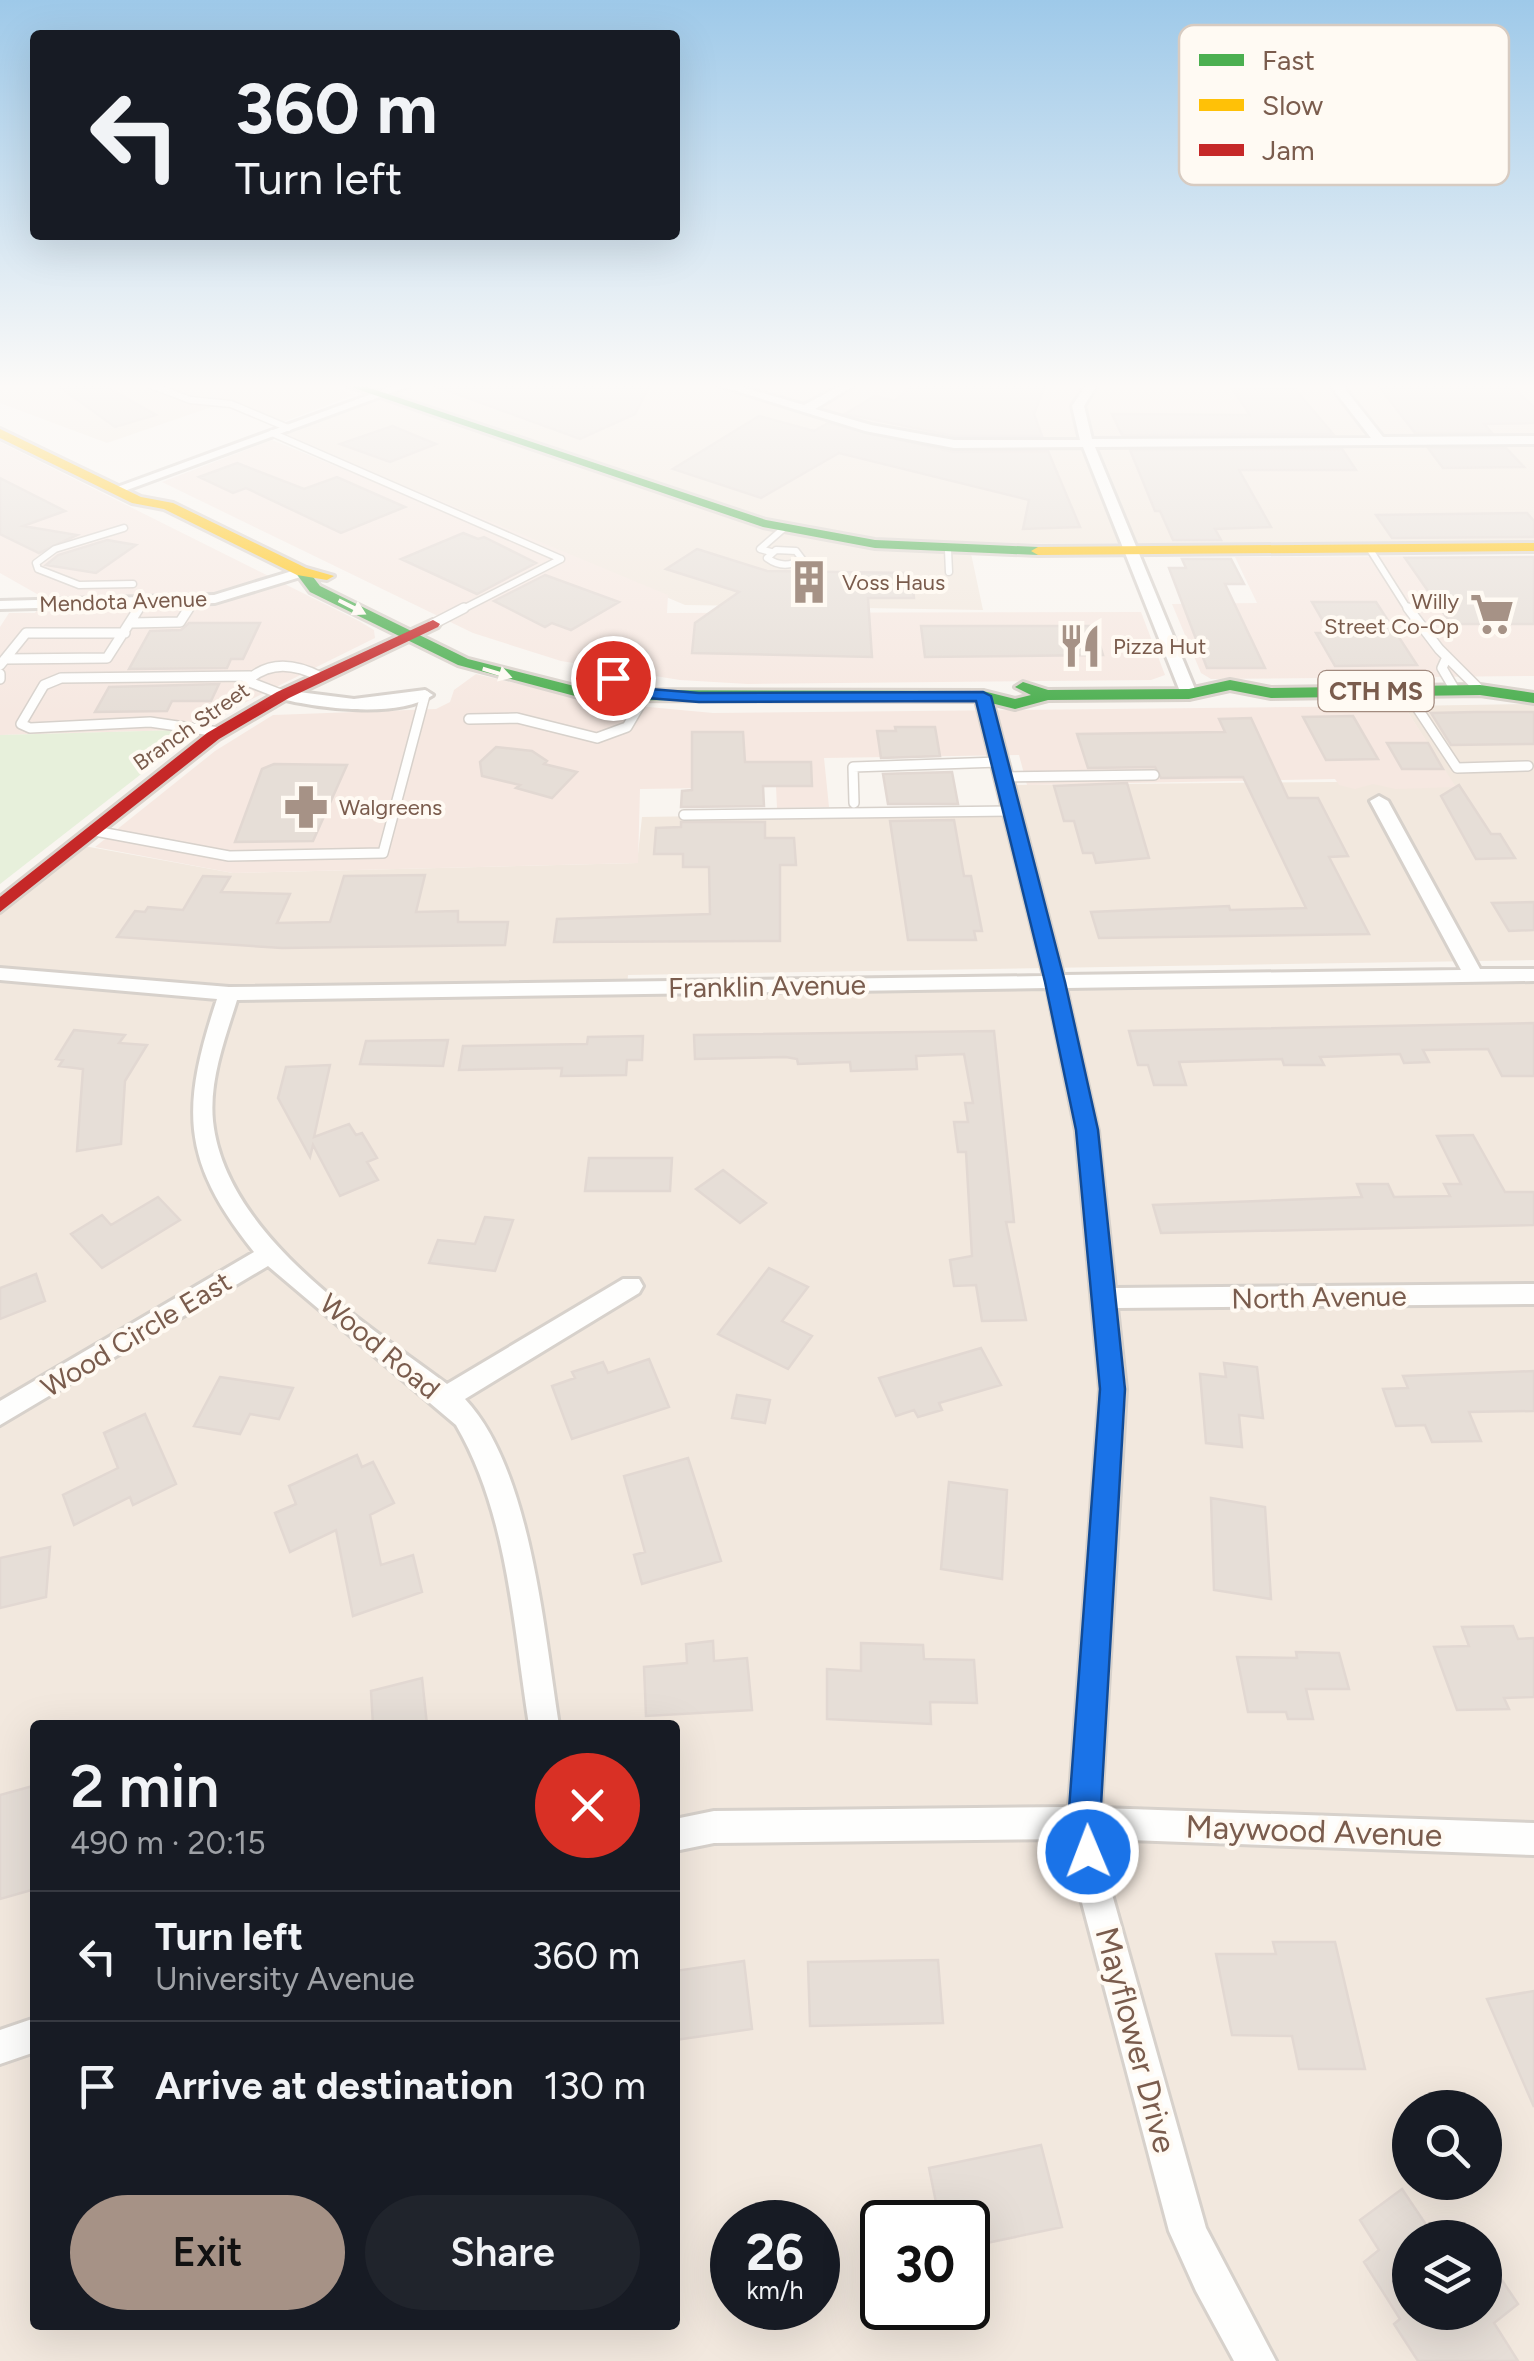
<!DOCTYPE html>
<html lang="en">
<head>
<meta charset="utf-8">
<style>
	:root { --surface:#171b24; --page:#20242c; --text:#f1f3f6; --muted:#9ea1a6; --line:#363941; --accent:#a69286 }
	body { margin:0; font-family:Figtree,sans-serif; background:var(--page); color:var(--text); height:100vh; display:flex; flex-direction:column; font-size:38px; white-space:nowrap }
	* { box-sizing:border-box; margin:0 }
	p { font-size:32px; color:var(--muted) }
	.icon { flex:none; width:55px; height:55px; fill:none; stroke:currentColor; stroke-width:2; stroke-linecap:round; stroke-linejoin:round }
	.map { position:relative; flex:1; overflow:hidden }
	.side { position:absolute; left:30px; top:1720px; width:650px; height:610px; display:flex; flex-direction:column; background:var(--surface); border-radius:10px; box-shadow:0 10px 40px #0002 }
	.side>* { flex:none }
	.banner { position:absolute; left:30px; top:30px; width:650px; height:210px; border-radius:10px; box-shadow:0 10px 40px #0002; background:#171b24; color:var(--text); overflow:hidden }
	.buttons { position:absolute; left:1392px; top:2090px; display:grid; gap:20px }
	.buttons a { display:grid; place-items:center; width:110px; height:110px; border-radius:50%; background:var(--surface); box-shadow:0 10px 40px #0002; font-size:50px }
	.speed { position:absolute; left:710px; top:2200px; display:flex; gap:20px; font-size:50px; font-weight:700; text-align:center }
	.speed>* { display:grid; place-content:center; width:130px; height:130px; border-radius:50%; background:var(--surface); box-shadow:0 10px 40px #0002; line-height:1 }
	.speed small { font-size:25px; font-weight:400 }
	.speed .limit { border:5px solid #111; border-radius:15px; background:#fff; color:#111 }
	.pin { position:absolute; display:grid; place-items:center; width:85px; height:85px; color:#fff; margin:-42px; border:5px solid #fff; border-radius:50%; box-shadow:0 2px 10px #0007 }
	.me { position:absolute; width:110px; margin:-55px; rotate:359deg; stroke-linejoin:round; filter:drop-shadow(0 0 8px #0008) }
	.turn { display:flex; align-items:center; gap:35px; height:210px; padding:0 40px; font-size:45px }
	.turn .icon { width:130px; height:130px; stroke-width:2.5 }
	.turn b { display:block; font-size:70px; line-height:85px }
	.round { display:grid; place-items:center; flex:none; width:105px; height:105px; border-radius:52px; background:var(--page) }
	.headline { display:flex; align-items:center; justify-content:space-between; height:170px; padding:0 40px }
	h1 { font-size:60px; font-weight:600; line-height:75px }
	.cta { display:flex; gap:20px; margin-top:auto; padding:20px 40px }
	.cta a { flex:1; height:115px; border-radius:60px; background:var(--accent); color:#111; font-size:40px; font-weight:600; line-height:115px; text-align:center }
	.cta a+a { background:var(--page); color:var(--text) }
	ul { padding:0; list-style:none }
	li { display:flex; align-items:center; gap:30px; height:130px; padding:0 40px; border-top:2px solid var(--line) }
	li div { flex:1 }
	li b { display:block; font-size:38px }
	li em { font-style:normal }
	.map>svg:first-child { display:block }
	.residential { fill:#f2e8de; fill-rule:evenodd }
	.commercial { fill:#f6e8e1 }
	.green { fill:#e7f0db }
	.building { fill:#e6ded7; stroke:#e2d8d2; stroke-width:2.5 }
	.lines { fill:none; stroke-linecap:round; stroke-linejoin:round }
	.lane-far1-casing { stroke:#d7d1cb; stroke-width:9 }
	.lane-casing { stroke:#d7d1cb; stroke-width:12 }
	.street-casing { stroke:#d7d1cb; stroke-width:6 }
	.fast-casing { stroke:#d9d2cb; stroke-width:6 }
	.slow-casing { stroke:#d9d2cb; stroke-width:6 }
	.jam-casing { stroke:#d9d2cb; stroke-width:6 }
	.lane-far1 { stroke:#fefefd; stroke-width:6 }
	.lane { stroke:#fefefd; stroke-width:9 }
	.street { fill:#fefefd; fill-rule:evenodd }
	.fast { fill:#4caf50; fill-rule:evenodd }
	.slow { fill:#ffc107; fill-rule:evenodd }
	.jam { fill:#c62828; fill-rule:evenodd }
	.oneway { fill:#fffaf3 }
	.route { fill:#1a73e8; stroke:#114b97; stroke-width:2.5 }
	.labels { text-anchor:middle; stroke-width:8; stroke-linejoin:round; paint-order:stroke }
	.far-poi-label { font-size:22px; fill:#7a5c4d; stroke:#fffaf3; text-anchor:start }
	.far-street-label { font-size:22px; fill:#7a5c4d; stroke:#fffaf3 }
	.shield { fill:#fffaf3; stroke:#a28b7f; stroke-width:2.5 }
	.shield-label { font-size:25px; font-weight:bold; fill:#7a5c4d }
	.street-label { font-size:28px; fill:#7a5c4d; stroke:#fffaf3 }
	.near-street-label { font-size:32px; fill:#7a5c4d; stroke:#fffaf3 }
	.key { fill:#fffaf3; stroke:#d7cbc1; stroke-width:2.5 }
	.key-label { font-size:28px; fill:#7a5c4d }
</style>
</head>
<body>
<div class="map">
<svg width="1534" height="2361" viewBox="0 0 1534 2361">
	<rect width="100%" height="100%" fill="#f9f5f0"/>
	<!-- residential -->
	<path class="residential" d="M0,385h329l25,10 -71,27 -54,-21 -122,42 -107,-40z
		M371,385h1163v156l-565,3 14,66 -298,-5 -402,-170 113,-41z
		M1534,704v256l-906,15 -1,12 907,-12v1386h-1534v-1455l73,-62 160,29 404,-10 5,-46 369,-6 -6,-26 446,-4 -47,-75zM35,1725h640v600h-640zM1410,2108h75v74h-75zM732,2222h86v86h-86zM882,2222h86v86h-86zM1410,2238h75v74h-75z"/>
	<!-- commercial -->
	<path class="commercial" d="M272,440l91,37 11,-4 294,122 -1,18 474,-1 24,63 -14,5 -403,4 -68,-4 -119,-19 -88,-28 -311,-151z
		M0,442l359,179 15,9 1,8 -129,64 -56,34 -10,-6 -180,5v-108l9,-14h26l9,-15 -44,-25z
		M1534,556v120l-323,3 -10,-6 -29,-69 85,-1 -22,-46z
		M476,674l119,28 118,11 691,-7 52,81 -60,2 -23,-5 -18,5 -16,-4 -4,-6 -308,6 -8,-30 -195,3 5,49 -52,1 -1,-21 -136,2 -2,74 -405,10 -138,-26 120,-96 58,-36 163,-6 14,-7 4,-12z"/>
	<!-- green -->
	<path class="green" d="M180,730l10,6 -190,148v-149z"/>
	<!-- building -->
	<path class="building" d="M57,385h46l53,30 -41,12z
		M432,385h218l-15,29 -55,25z
		M912,385h133l-11,29 8,22h-88l-109,-22 30,-18 20,5z
		M1378,385h132l24,22v16l-50,1 8,9h-77z
		M1295,389l38,45 -211,1 -10,-21 138,1 -17,-25z
		M759,416l55,15 14,-8 125,29 95,-1 32,76 -57,2 6,-29 -190,-47 -78,45 -88,-29z
		M392,426l44,18 -46,18 -50,-18z
		M1428,448h78l18,19 -81,1z
		M1342,449l14,21h-117l32,57 -56,2 6,11h-48l-13,-29h-5l-25,-61z
		M237,463l67,26 33,-12 68,30 -64,26 -95,-45 -13,5 -34,-16z
		M0,478l65,33 -42,15 54,9 -38,18 -39,-19z
		M1527,513l7,8v16l-142,1 -16,-23z
		M463,533l15,6 6,-2 52,26 -59,31 -76,-35z
		M107,540l29,5 -40,28 -50,-8 12,-10z
		M697,549l70,22 144,2 3,25h-46l4,59 -180,-4 3,-30 44,-31 -73,-23z
		M1534,557v67h-83l-46,-66z
		M1182,559h49l13,25h-19l40,84h-58l-38,-100h17z
		M545,575l74,27 -48,28 -19,-7 -7,4 -51,-26z
		M1312,602h64l41,63 -82,1 -19,-33h14z
		M189,623h71l-17,36h-12l-4,9 -98,1 21,-38 31,-1z
		M921,626h173l9,29 -178,2z
		M219,684l-8,17h-39l-5,10 -72,1 14,-25z
		M1476,712h58v32l-83,1 -20,-32z
		M1353,716l25,43 -52,1 -23,-43z
		M1251,718l37,80h30l30,58 -19,1 40,77 -270,4 -8,-26 138,-6 1,4 76,-2 -63,-131 -82,1 -6,-11 -67,1 -11,-34 148,-2 -6,-13z
		M895,727h40l5,29 -59,2 -4,-27h19z
		M692,732h51l2,30h66l1,24h-49l1,20 -83,1 1,-16 10,-1z
		M1387,743h41l15,26h-41z
		M496,747l36,4 15,10 -3,3 33,8 -25,26 -36,-10 4,-3 -38,-9 -2,-14z
		M274,764l73,1 -34,76 -78,1 27,-73z
		M952,772l6,32h-70l-5,-30z
		M1127,783l22,75 -53,5 -3,-10h-10l-9,-32h-10l-10,-35z
		M1459,785l32,49h9l15,24 -39,1 -35,-63z
		M954,820l10,56h7l11,55h-8l2,9h-68l-18,-119z
		M681,822h84v16h29l2,27h-16v76l-226,1 3,-23 153,-5 -1,-47h-26v-13h-29l2,-26 25,-1z
		M425,875l-9,37 42,-1v11h50l-3,23 -223,3 -165,-11 18,-26 10,1 3,-5 35,3 20,-34 27,1 -9,15 69,2 -13,29 53,-1 14,-46z
		M1534,902v28l-25,1 -17,-28z
		M1534,1023v53h-32l-14,-27 -65,1 6,12 -25,1 -4,-9 -80,3 4,8h-40l-2,-6 -103,3 7,23h-32l-6,-20h-10l-9,-34z
		M74,1030l51,5 -6,8 28,2 -22,36 -4,63 -44,7 6,-82 -24,-3 4,-6 -7,-1z
		M994,1031l20,191h-8l20,98 -44,1 -6,-36 -22,1 -4,-26 22,-4 -6,-104h-8l-4,-30h14l-3,-19h8l-9,-49 -48,2 1,13 -66,2 -1,-9 -52,2 -1,-5 -11,-2 -91,2 -1,-24z
		M643,1036l-1,24h-15l-1,15 -65,1 1,-8 -103,2 4,-24 124,-2 1,-7z
		M448,1040l-5,26 -83,-2 6,-23z
		M330,1065l-16,72 35,-13 7,11 6,-2 15,25 -10,4 11,18 -38,16 -27,-51 -3,12 -32,-59 8,-31z
		M1473,1135l32,57h29v33l-373,8 -8,-28 209,-8 -5,-13h31l6,13 56,-1 -6,-12h17l-24,-48z
		M589,1158h83l-2,33h-85z
		M723,1170l43,33 -26,20 -44,-34z
		M158,1197l22,23 -78,48 -31,-34 31,-19 9,10z
		M485,1217l28,3 -18,51 -66,-8 9,-23 37,4z
		M769,1268l39,19 -26,34 30,15 -24,33 -70,-35z
		M36,1274l9,27 -45,18v-31z
		M981,1348l20,37 -62,18 3,7 -24,7 -4,-7 -18,6 -17,-38z
		M649,1359l20,48 -97,32 -20,-53 23,-8 -3,-6 31,-10 5,11z
		M1224,1363l33,4 6,51 -24,-3 3,32 -36,-4 -6,-69 26,3z
		M1534,1371v40l-65,1 12,29 -49,1 -7,-17 -29,1 -13,-37 25,-1 -5,-12z
		M220,1377l73,11 -14,31 -29,-5 -10,20 -46,-8z
		M737,1395l33,5 -5,23 -33,-5z
		M145,1414l31,70 -43,21 -3,-8 -56,28 -11,-30 55,-27 -14,-35z
		M357,1455l5,12 11,-5 21,41 -24,12 11,50 32,-10 9,37 -69,24 -17,-86 -46,22 -15,-39 21,-9 -7,-18z
		M688,1458l33,103 -79,23 -8,-29 11,-3 -21,-76z
		M949,1482l58,8 -5,89 -61,-10z
		M1211,1498l54,9 6,92 -57,-9z
		M50,1547l-4,50 -46,11v-50z
		M1513,1626l5,13 16,-1v59l-30,1 5,11 -52,1 -23,-63 35,-1 -7,-19z
		M713,1641l1,20 33,-3 5,52 -106,6 -2,-49 43,-4 -1,-19z
		M861,1643l62,2 1,14 50,1 3,43 -47,-1 1,22 -104,-5v-50l34,2z
		M1296,1652l43,1 10,36h-43l7,30h-25l-2,-7h-38l-11,-55 60,1z
		M422,1678l5,47h-54l-2,-34z
		M33,1786l2,103 -35,10v-104z
		M1273,1942h62l30,127h-66l-7,-33 -60,-1 -16,-81h60z
		M938,1960l5,63 -133,3 -2,-64z
		M744,1961l8,68 -77,11v-69z
		M1534,1991v116l-47,-108z
		M1041,2145l21,82 -94,20v-25h-28l-11,-54z
		M1402,2189l33,49h-25v74h75v-57l33,49 -24,19 24,38h-100l-24,-37 6,-5 -36,-57 15,-12 -19,-30z"/>
	<g class="lines">
		<!-- lane-far1 casing -->
		<g class="lane-far1-casing">
			<path id="lane-far1" d="M151,385l39,15 41,4 57,24
				M272,433l289,126
				M124,528l-69,21 -19,14 2,6 41,16 54,-1
				M1369,548l40,63
				M776,550l20,1 6,8c-12,8 -24,7 -35,-1z
				M948,550l1,22
				M771,552l-11,-3 23,-20
				M137,611l6,-9
				M187,611l6,-10
				M459,611l102,-52"/>
		</g>
		<!-- lane casing -->
		<g class="lane-casing">
			<path id="lane" d="M1408,608l31,41 41,41
				M131,623l49,-1 9,-14
				M433,624l31,-16
				M1447,657l-5,11 13,22
				M5,659l21,-26h99
				M0,665l5,-6 102,-1 32,-50
				M0,674v5
				M1406,691l51,77 71,-2
				M283,695l-36,-14c23,-21 48,-17 74,-4
				M469,719l48,-1 80,20 30,-11 20,-34
				M219,732l-69,-10 -120,6 -9,-4 23,-39 17,-7 189,-2
				M1003,777l151,-2
				M854,803l-1,-36 146,-5
				M684,815l328,-4
				M95,831l134,25 154,-3 42,-158"/>
		</g>
		<!-- street casing -->
		<g class="street-casing">
			<path id="street" d="M396,385h16l-293,108 -10,-3z
				M717,385h18l69,20 38,-20h13l-40,24 56,16 83,15h126l-8,-34 14,-21h11l-13,21 8,33 279,-1 -41,-53h12l41,52 151,-1v8l-439,3 102,247 -8,5 -8,-5 -98,-247 -129,1 -89,-17z
				M302,568l5,1v6l-92,28 -215,6v-8l214,-6z
				M283,690l71,9 71,-9 8,5c-35,24 -116,13 -156,3v-6z
				M983,691l8,5 72,279 398,-5 -91,-169 9,-5 9,5 92,168h54v12l-468,7 32,143 17,157 419,-4v20l-417,4 9,81 -25,419 433,15v32l-432,-16 6,41 98,348 70,133h-42l-38,-70 -27,-60 -93,-351 -6,-41 -356,4 -39,8v-32l39,-8 355,-4 31,-418 -24,-258 -29,-143 -810,12c-12,39 -28,80 -24,121 12,113 149,200 234,263l176,-105h16l4,7 -4,7 -174,106c66,70 79,233 94,326h-30c-16,-101 -21,-211 -73,-300l-188,-159 -268,159v-24l254,-149c-74,-92 -73,-144 -37,-253l-217,-19v-12l229,19 815,-11 -69,-280z
				M35,2018v34l-35,12v-34z"/>
		</g>
		<!-- fast casing -->
		<g class="fast-casing">
			<path id="fast" d="M345,385h16l405,135 109,20 163,7 7,4 -7,4 -163,-7 -112,-21z
				M297,569h10l13,17 148,73 122,31 393,1 32,8 16,-4 -16,-8 8,-5 25,8 141,-1 41,-9 41,8 209,-3 54,8v10l-54,-8 -209,3 -41,-8 -41,9 -141,1 -33,9 -32,-8 -393,-1 -132,-35 -148,-73 -15,-20z"/>
		</g>
		<!-- slow casing -->
		<g class="slow-casing">
			<path id="slow" d="M0,429l141,68 32,6 133,65 28,8 -7,4 -30,-5 -133,-66 -32,-6 -132,-65z
				M1534,543v8l-496,4 -7,-4 7,-4z"/>
		</g>
		<!-- jam casing -->
		<g class="jam-casing">
			<path id="jam" d="M433,620l7,4 -2,3 -149,71 -70,41 -219,173v-15l207,-164 70,-41z"/>
		</g>
		<!-- lane-far1 -->
		<use href="#lane-far1" class="lane-far1"/>
		<!-- lane -->
		<use href="#lane" class="lane"/>
		<!-- street -->
		<use href="#street" class="street"/>
		<!-- fast -->
		<use href="#fast" class="fast"/>
		<!-- slow -->
		<use href="#slow" class="slow"/>
		<!-- jam -->
		<use href="#jam" class="jam"/>
	</g>
	<!-- one-way arrows -->
	<defs><path id="oneway-solid" d="M-6-.8H1V-3.2L6.5 0L1 3.2V.8H-6Z" transform="scale(2.5)"/></defs>
	<g class="oneway">
		<use href="#oneway-solid" transform="translate(352 607) rotate(27)"/>
		<use href="#oneway-solid" transform="translate(497 673) rotate(17)"/>
	</g>
	<!-- sky -->
	<linearGradient id="sky" x2="0" y2="1"><stop stop-color="#9ec9e9"/><stop offset="0.54" stop-color="#fcfaf8"/><stop offset="1" stop-color="#fcfaf8" stop-opacity="0"/></linearGradient>
	<rect width="1534" height="715" fill="url(#sky)"/>
	<!-- route -->
	<path class="route" d="M613,673l37,16 49,4 284,-1 8,4 74,286 33,148 27,259 -25,434 4,29 -5,11 -11,5 -12,-5 -8,-40 32,-434 -24,-259 -31,-148 -69,-281 -277,1 -52,-4 -39,-17v-6z"/>
	<!-- icons -->
	<defs>
		<g id="building-bare" transform="scale(3.45)"><path d="M-4-6H4V6H1V3H-1V6H-4ZM-2.5-4.3h1.7v1.8h-1.7ZM.8-4.3h1.7v1.8H.8ZM-2.5-1h1.7V.8h-1.7ZM.8-1h1.7V.8H.8Z" fill="#a69286" stroke="#fffaf3" stroke-width="2.5" paint-order="stroke"/></g>
		<g id="supermarket-bare" transform="scale(3.45)"><path d="M-6-5.5h2.5l.6 2H6L4.5 2H-2.5L-4.4-4H-6ZM-1.5 3.2a1.3 1.3 0 1 0 .1 0ZM3 3.2a1.3 1.3 0 1 0 .1 0Z" fill="#a69286" stroke="#fffaf3" stroke-width="2.5" paint-order="stroke"/></g>
		<g id="restaurant-bare" transform="scale(3.45)"><path d="M-5-6h1v4h1v-4h1v4h1v-4h1v5L-1.5 .5V6h-2V.5L-5-1ZM5-6V6H3V1.5H1.5Q1.5-4 5-6Z" fill="#a69286" stroke="#fffaf3" stroke-width="2.5" paint-order="stroke"/></g>
		<g id="pharmacy-bare" transform="scale(3.45)"><path d="M-2-6h4v4h4v4h-4v4h-4v-4h-4v-4h4Z" fill="#a69286" stroke="#fffaf3" stroke-width="2.5" paint-order="stroke"/></g>
	</defs>
	<g fill-rule="evenodd">
		<use href="#building-bare" x="809" y="582"/>
		<use href="#supermarket-bare" x="1492" y="614"/>
		<use href="#restaurant-bare" x="1080" y="646"/>
		<use href="#pharmacy-bare" x="306" y="807"/>
	</g>
	<g class="labels">
		<!-- far-poi labels -->
		<g class="far-poi-label">
			<text x="842" y="590">Voss Haus</text>
			<text x="1459" y="609" text-anchor="end">Willy<tspan x="1459" dy="25">Street Co-Op</tspan></text>
			<text x="1113" y="654">Pizza Hut</text>
			<text x="339" y="815">Walgreens</text>
		</g>
		<!-- far-street labels -->
		<g class="far-street-label">
			<text transform="translate(123 601) rotate(-2)" y="8">Mendota Avenue</text>
			<text transform="translate(191 726) rotate(-35)" y="8">Branch Street</text>
		</g>
		<!-- shield labels -->
		<rect class="shield" x="1318.5" y="671" width="115" height="40" rx="8"/>
		<g class="shield-label">
			<text x="1376" y="700">CTH MS</text>
		</g>
		<!-- street labels -->
		<g class="street-label">
			<text transform="translate(767 986) rotate(-1)" y="10">Franklin Avenue</text>
			<text transform="translate(1319 1297) rotate(-1)" y="10">North Avenue</text>
			<text transform="translate(136 1334) rotate(-31)" y="10">Wood Circle East</text>
			<text transform="translate(380 1346) rotate(40)" y="10">Wood Road</text>
		</g>
		<!-- near-street labels -->
		<g class="near-street-label">
			<text transform="translate(1314 1831) rotate(2)" y="11">Maywood Avenue</text>
			<text transform="translate(1136 2040) rotate(75)" y="11">Mayflower Drive</text>
		</g>
	</g>
	<!-- legend -->
	<rect x="1179" y="25" width="330" height="160" rx="15" class="key"/>
	<rect x="1199" y="54" width="45" height="12" fill="#4caf50"/>
	<rect x="1199" y="99" width="45" height="12" fill="#ffc107"/>
	<rect x="1199" y="144" width="45" height="12" fill="#c62828"/>
	<g class="key-label">
		<text x="1262" y="70">Fast</text>
		<text x="1262" y="115">Slow</text>
		<text x="1262" y="160">Jam</text>
	</g>
</svg>
<div class="buttons">
<a><svg class="icon" aria-label="search" viewBox="0 0 24 24"><circle cx="10" cy="10" r="6"/><path d="M15 15l6 6"/></svg></a>
<a><svg class="icon" aria-label="layers" viewBox="0 0 24 24"><path d="M12 4l9 5-9 5-9-5zM3 14l9 5 9-5"/></svg></a>
</div>
<div class="speed"><div>26<small>km/h</small></div><div class="limit">30</div></div>
<div class="pin" style="left:613px;top:678px;background:#d93025"><svg class="icon" aria-label="arrive" viewBox="0 0 24 24"><path d="M6 21V4h12l-3 4 3 4H6"/></svg></div>
<svg class="me" style="left:1088px;top:1852px" viewBox="-20 -20 40 40"><circle r="17" fill="#1a73e8" stroke="#fff" stroke-width="3"/><path d="M0-11L8 9 0 5-8 9z" fill="#fff"/></svg>
<div class="banner">
<div class="turn"><svg class="icon" aria-label="left" viewBox="0 0 24 24"><path d="M17 20v-9H6M10 6l-5 5 5 5"/></svg><div><b>360 m</b>Turn left</div></div>
</div>
<section class="side">
<div class="headline"><div><h1>2 min</h1><p>490 m · 20:15</p></div><a class="round" style="background:#d93025;color:#fff"><svg class="icon" aria-label="close" viewBox="0 0 24 24"><path d="M6 6l12 12M18 6L6 18"/></svg></a></div>
<ul>
<li><svg class="icon" aria-label="left" viewBox="0 0 24 24"><path d="M17 20v-9H6M10 6l-5 5 5 5"/></svg><div><b>Turn left</b><p>University Avenue</p></div><em>360 m</em></li>
<li><svg class="icon" aria-label="arrive" viewBox="0 0 24 24"><path d="M6 21V4h12l-3 4 3 4H6"/></svg><div><b>Arrive at destination</b></div><em>130 m</em></li>
</ul>
<div class="cta"><a>Exit</a><a>Share</a></div>
</section>
</div>
</body>
</html>
